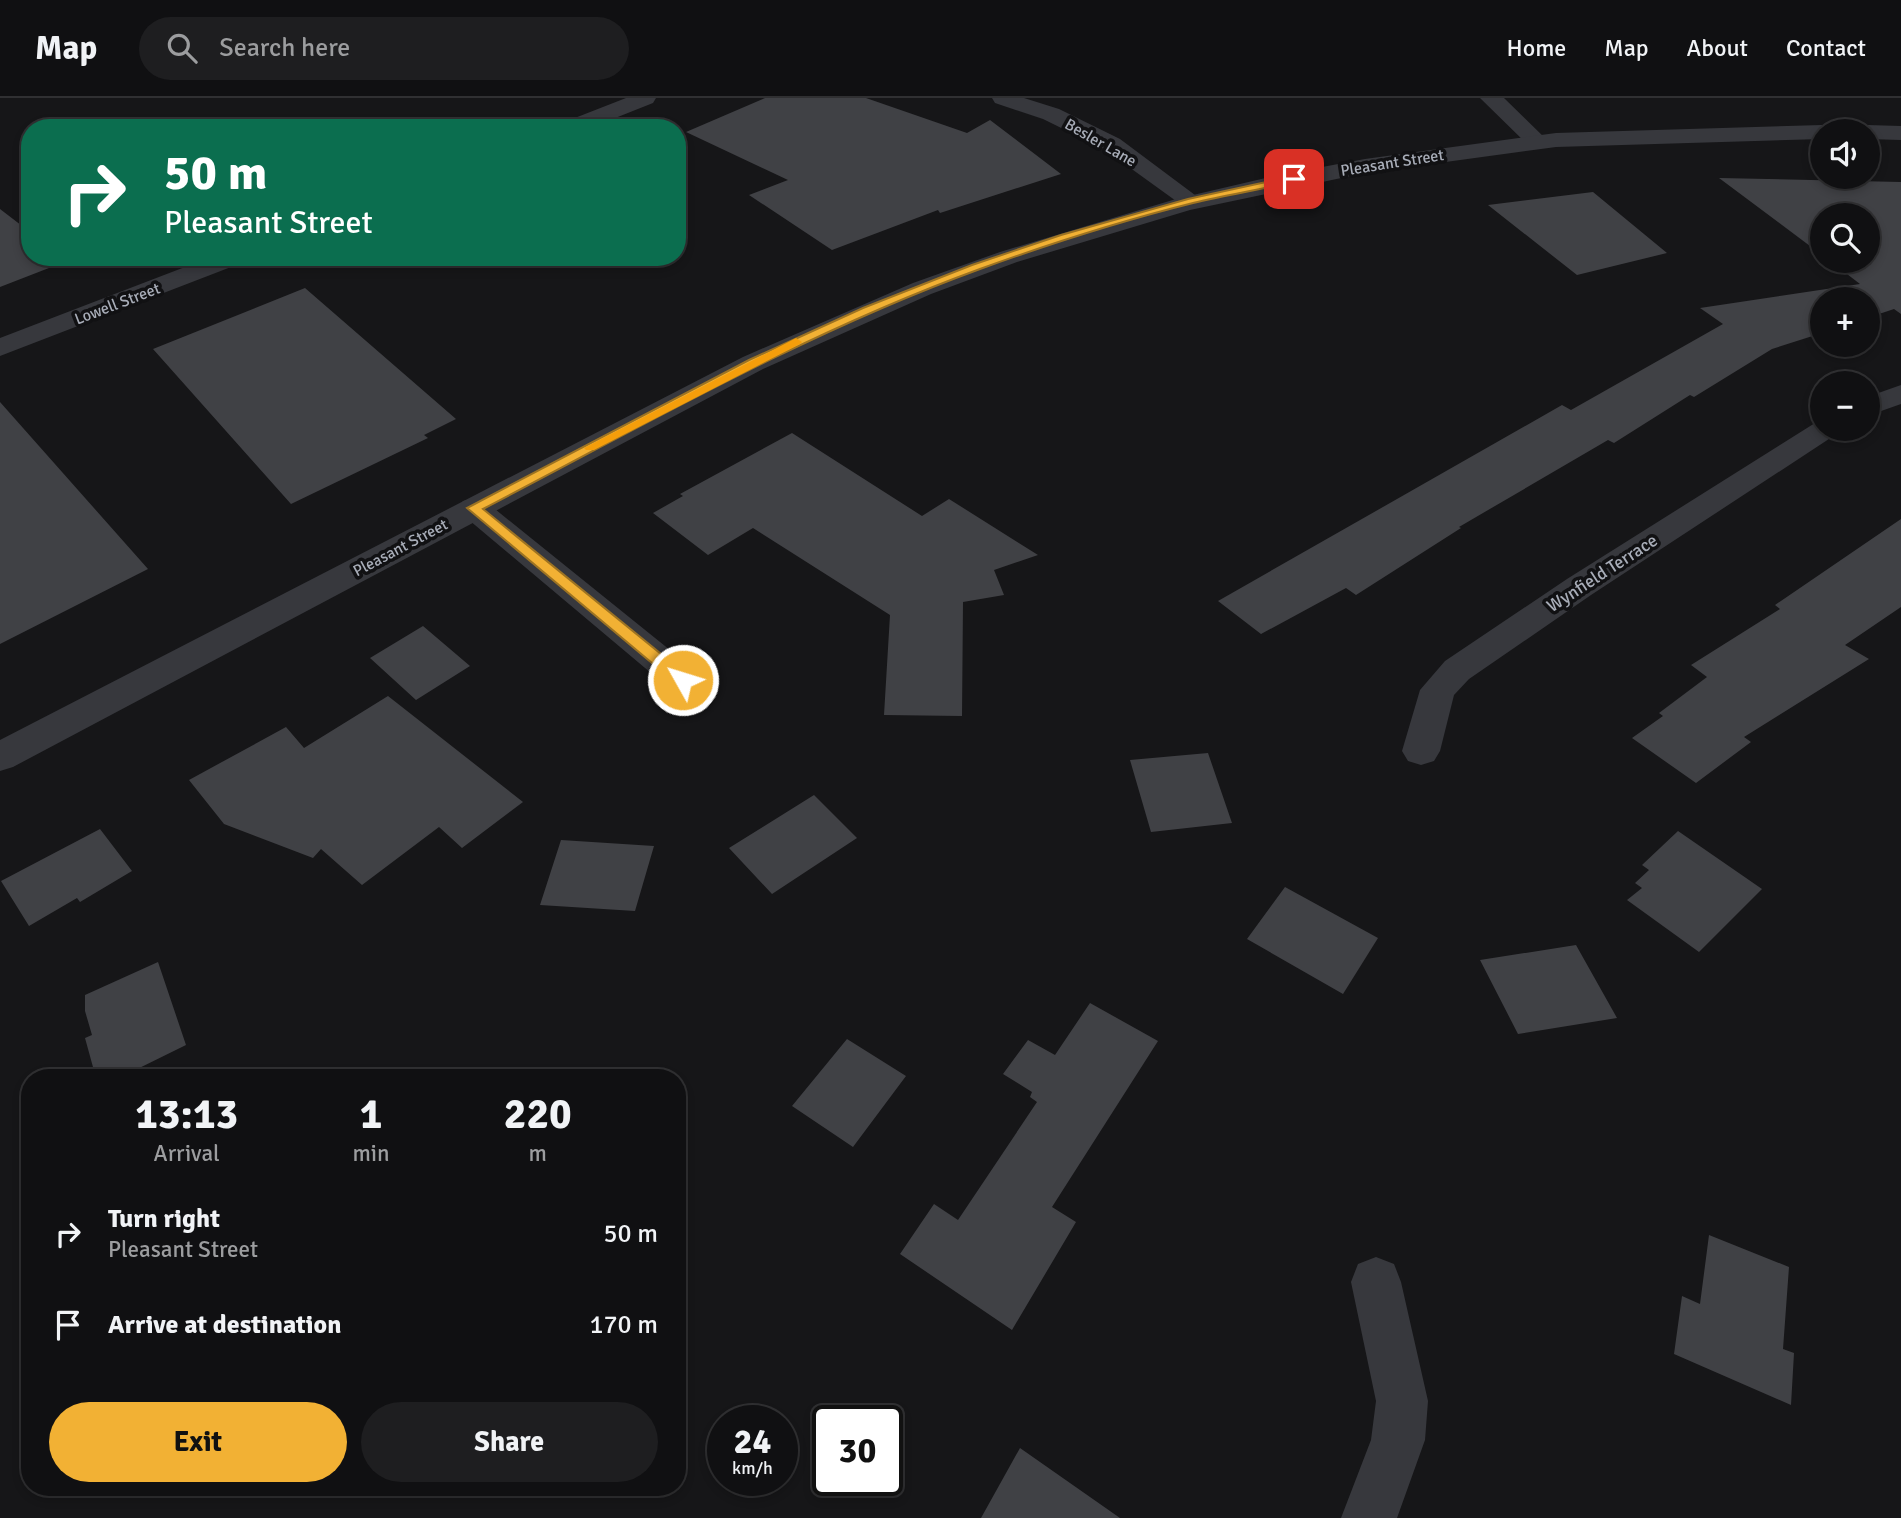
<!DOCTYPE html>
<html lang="en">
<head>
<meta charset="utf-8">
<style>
	:root { --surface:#101012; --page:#1e1e20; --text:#f1f3f6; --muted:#9c9d9f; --line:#303032; --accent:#f2b134 }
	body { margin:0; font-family:Signika,sans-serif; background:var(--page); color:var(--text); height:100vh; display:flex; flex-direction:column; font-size:26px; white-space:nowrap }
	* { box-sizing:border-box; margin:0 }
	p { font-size:23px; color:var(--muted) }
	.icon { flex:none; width:38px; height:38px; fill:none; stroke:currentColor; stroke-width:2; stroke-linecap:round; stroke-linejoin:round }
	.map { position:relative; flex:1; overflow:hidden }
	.drawer { position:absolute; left:21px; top:971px; width:665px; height:427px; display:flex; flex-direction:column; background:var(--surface); border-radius:28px; box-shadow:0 4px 10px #0003,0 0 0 2px var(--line) }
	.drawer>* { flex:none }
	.guide { position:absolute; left:21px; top:21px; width:665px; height:147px; border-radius:28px; box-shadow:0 4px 10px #0003,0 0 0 2px var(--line); background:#0b6e4f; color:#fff; overflow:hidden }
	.controls { position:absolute; left:1810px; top:21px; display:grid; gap:14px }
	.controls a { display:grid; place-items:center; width:70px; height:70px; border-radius:50%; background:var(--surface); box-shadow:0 4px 10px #0003,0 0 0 2px var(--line); font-size:35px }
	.speed { position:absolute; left:707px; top:1307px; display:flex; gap:14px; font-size:35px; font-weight:700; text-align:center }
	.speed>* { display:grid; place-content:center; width:91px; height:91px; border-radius:50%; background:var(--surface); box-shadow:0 4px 10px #0003,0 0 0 2px var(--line); line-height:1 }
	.speed small { font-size:18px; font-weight:400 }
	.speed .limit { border:4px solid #111; border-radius:10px; background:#fff; color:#111 }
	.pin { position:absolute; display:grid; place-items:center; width:60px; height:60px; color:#fff; margin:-30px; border-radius:14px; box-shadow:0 4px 10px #0006 }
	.me { position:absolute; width:77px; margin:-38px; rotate:309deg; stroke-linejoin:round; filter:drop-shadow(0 0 5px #0008) }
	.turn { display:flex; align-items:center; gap:24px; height:147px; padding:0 28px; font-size:32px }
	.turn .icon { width:91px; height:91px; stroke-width:2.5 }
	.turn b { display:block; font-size:49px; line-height:60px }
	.eta { display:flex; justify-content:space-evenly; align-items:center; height:119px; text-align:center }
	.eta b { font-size:42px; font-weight:700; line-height:49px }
	.primary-button { display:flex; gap:14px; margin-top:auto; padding:14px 28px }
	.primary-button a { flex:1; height:80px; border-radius:42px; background:var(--accent); color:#111; font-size:28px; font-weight:700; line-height:80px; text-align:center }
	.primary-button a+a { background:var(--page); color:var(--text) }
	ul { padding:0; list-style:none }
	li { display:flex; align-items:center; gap:21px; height:91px; padding:0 28px }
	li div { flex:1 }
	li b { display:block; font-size:26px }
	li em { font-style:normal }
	header { display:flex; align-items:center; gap:42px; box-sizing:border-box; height:98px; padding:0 35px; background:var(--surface); border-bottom:2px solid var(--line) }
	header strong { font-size:33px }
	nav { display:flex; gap:38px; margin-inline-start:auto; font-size:24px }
	.search { width:490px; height:63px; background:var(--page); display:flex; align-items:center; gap:18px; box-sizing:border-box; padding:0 24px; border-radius:38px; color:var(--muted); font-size:26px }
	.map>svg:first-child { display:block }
	.building { fill:#404145 }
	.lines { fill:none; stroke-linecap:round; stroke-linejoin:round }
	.minor { fill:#37383d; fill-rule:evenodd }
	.tertiary { fill:#37383d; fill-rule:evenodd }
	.route { fill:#f2b134; stroke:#9d7322; stroke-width:2 }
	.slow { fill:#f59e0b }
	.labels { text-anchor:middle; stroke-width:7; stroke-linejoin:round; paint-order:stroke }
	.far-street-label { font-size:16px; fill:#a8adb8; stroke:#111113 }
	.street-label { font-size:18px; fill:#a8adb8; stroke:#111113 }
</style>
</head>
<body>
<header>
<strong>Map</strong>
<div class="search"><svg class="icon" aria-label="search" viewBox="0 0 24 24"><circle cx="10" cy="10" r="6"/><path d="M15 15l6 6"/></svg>Search here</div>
<nav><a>Home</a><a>Map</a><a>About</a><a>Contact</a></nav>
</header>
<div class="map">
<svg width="1901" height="1420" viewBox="0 0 1901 1420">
	<rect width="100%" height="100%" fill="#161618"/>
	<!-- building -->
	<path class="building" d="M765,0h101l101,35 23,-13 71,54 -121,39 -2,-3 -106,40 -83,-55 39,-15 -102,-48z
		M1719,80l182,4v132l-7,-5 -27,9v-19h-45v34l-50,16 -78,48 -4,-2 -76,48 -6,-3 -149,87 2,1 -105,67 -10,-7 -85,46 -43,-33 344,-196 9,5 152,-86 -23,-16 160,-24 -30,-23h37v-46h-45v40z
		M1593,94l74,61 -90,22 -89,-70z
		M0,111l30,23v25h32l5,4 -67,26z
		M305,190l151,131 -32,16 4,3 -137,66 -138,-155z
		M0,304l148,167 -148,75z
		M792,335l130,83 27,-17 89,56 -44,15 10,25 -41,7 -1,114 -78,-1 6,-100 -137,-87 -45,27 -55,-42 30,-17 -3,-2z
		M1901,421v88l-56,38 24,14 -125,78 7,5 -55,41 -64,-45 31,-22 -4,-3 48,-36 -16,-12 89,-56 -5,-4z
		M423,528l47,40 -54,34 -46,-42z
		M388,598l135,106 -61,46 -23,-21 -77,58 -41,-36 -8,9 -89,-34 -35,-44 97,-53 18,21z
		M1208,655l24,70 -81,9 -21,-72z
		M814,697l43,43 -85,56 -43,-46z
		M100,731l32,42 -52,31 -3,-4 -48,28 -28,-45z
		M1678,733l84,58 -63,63 -72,-52 15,-12 -7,-5 14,-13 -7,-5z
		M561,742l93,6 -19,65 -95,-6z
		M1285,789l93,51 -35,56 -96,-55z
		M1576,847l41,73 -99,16 -38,-74z
		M158,864l28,83 -67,33h-23l-11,-40 7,-3 -7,-24v-16z
		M1090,905l68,38 -106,166 24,15 -64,108 -112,-76 34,-50 24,16 79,-118 -7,-5 2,-5 -29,-18 25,-34 27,15z
		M847,941l59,37 -53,71 -61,-41z
		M1709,1137l80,32 -6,82 11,4 -3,52 -117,-51 8,-58 18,8z
		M1020,1350l100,70h-139z"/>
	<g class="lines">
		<!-- minor -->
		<path class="minor" d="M626,0h30l-3,5 -63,25h-31l3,-5z
			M992,0h32l35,11 61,30 83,62 -4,5 -8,2 -8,-2 -79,-57 -61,-30 -48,-16z
			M1480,0h24l45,44 -3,5h-16z
			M211,159h36l-3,5 -244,94v-18z
			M1901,287v19l-34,12v-19z
			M1822,323v8h18l-5,6 -244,160 -122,84 -15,16 -14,56 -6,10 -13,4 -13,-4 -6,-10 18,-61 25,-29 122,-82 248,-156z
			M474,400l11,3 211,170 5,9 -5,9 -13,4 -13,-4 -207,-174 -5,-7 5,-7z
			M1376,1159l18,7 7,18 27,119 -3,39 -28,78h-56l30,-78 5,-39 -25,-119 7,-18z"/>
		<!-- tertiary -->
		<path class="tertiary" d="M1822,27l8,2 3,4h-11v8l-266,8 -191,26 -175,37 -173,52 -86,32 -168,75 -750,398 -13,4v-31l743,-383 170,-74 87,-31 176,-53 98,-23 91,-17 191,-26z
			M1867,27l34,1v14l-34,-1v-8h-11l3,-4z"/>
	</g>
	<!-- route -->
	<path class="route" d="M1294,78l3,1v4c-34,8 -70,14 -104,22 -72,18 -144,41 -213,66 -173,63 -334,155 -497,240l205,167 2,4 -2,4h-11l-210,-176 282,-148 114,-52 109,-43 89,-30 127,-36z"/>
	<!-- slow -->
	<path class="slow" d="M796,240l6,4 -2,2 -206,106h-8l-2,-2z"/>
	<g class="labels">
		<!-- far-street labels -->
		<g class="far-street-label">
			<text transform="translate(1101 44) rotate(30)" y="6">Besler Lane</text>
			<text transform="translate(1392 64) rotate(-9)" y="6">Pleasant Street</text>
			<text transform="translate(117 205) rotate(-21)" y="6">Lowell Street</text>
			<text transform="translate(400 449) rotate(-28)" y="6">Pleasant Street</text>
		</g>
		<!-- street labels -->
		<g class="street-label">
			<text transform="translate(1602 475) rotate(-33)" y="6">Wynfield Terrace</text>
		</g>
	</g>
</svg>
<div class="controls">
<a><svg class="icon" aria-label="sound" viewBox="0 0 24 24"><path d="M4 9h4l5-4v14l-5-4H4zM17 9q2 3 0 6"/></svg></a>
<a><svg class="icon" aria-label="search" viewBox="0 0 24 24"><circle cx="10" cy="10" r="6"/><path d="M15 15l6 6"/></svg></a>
<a>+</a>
<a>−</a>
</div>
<div class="speed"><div>24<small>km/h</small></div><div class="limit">30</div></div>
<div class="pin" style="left:1294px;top:81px;background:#d93025"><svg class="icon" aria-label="arrive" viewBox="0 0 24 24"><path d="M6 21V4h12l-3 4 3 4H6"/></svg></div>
<svg class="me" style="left:683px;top:582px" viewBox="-20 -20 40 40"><circle r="17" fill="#f2b134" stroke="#fff" stroke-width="3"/><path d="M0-11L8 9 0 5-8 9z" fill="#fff"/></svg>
<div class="guide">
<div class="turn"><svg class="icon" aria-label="right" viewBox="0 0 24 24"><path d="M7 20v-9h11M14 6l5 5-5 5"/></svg><div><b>50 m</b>Pleasant Street</div></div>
</div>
<section class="drawer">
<div class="eta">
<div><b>13:13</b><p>Arrival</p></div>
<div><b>1</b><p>min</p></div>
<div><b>220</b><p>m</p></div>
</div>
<ul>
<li><svg class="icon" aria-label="right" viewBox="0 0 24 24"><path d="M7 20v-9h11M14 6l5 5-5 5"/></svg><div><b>Turn right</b><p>Pleasant Street</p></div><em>50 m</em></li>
<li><svg class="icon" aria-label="arrive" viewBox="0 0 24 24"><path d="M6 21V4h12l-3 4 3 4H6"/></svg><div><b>Arrive at destination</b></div><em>170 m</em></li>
</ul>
<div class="primary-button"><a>Exit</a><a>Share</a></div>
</section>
</div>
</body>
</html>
